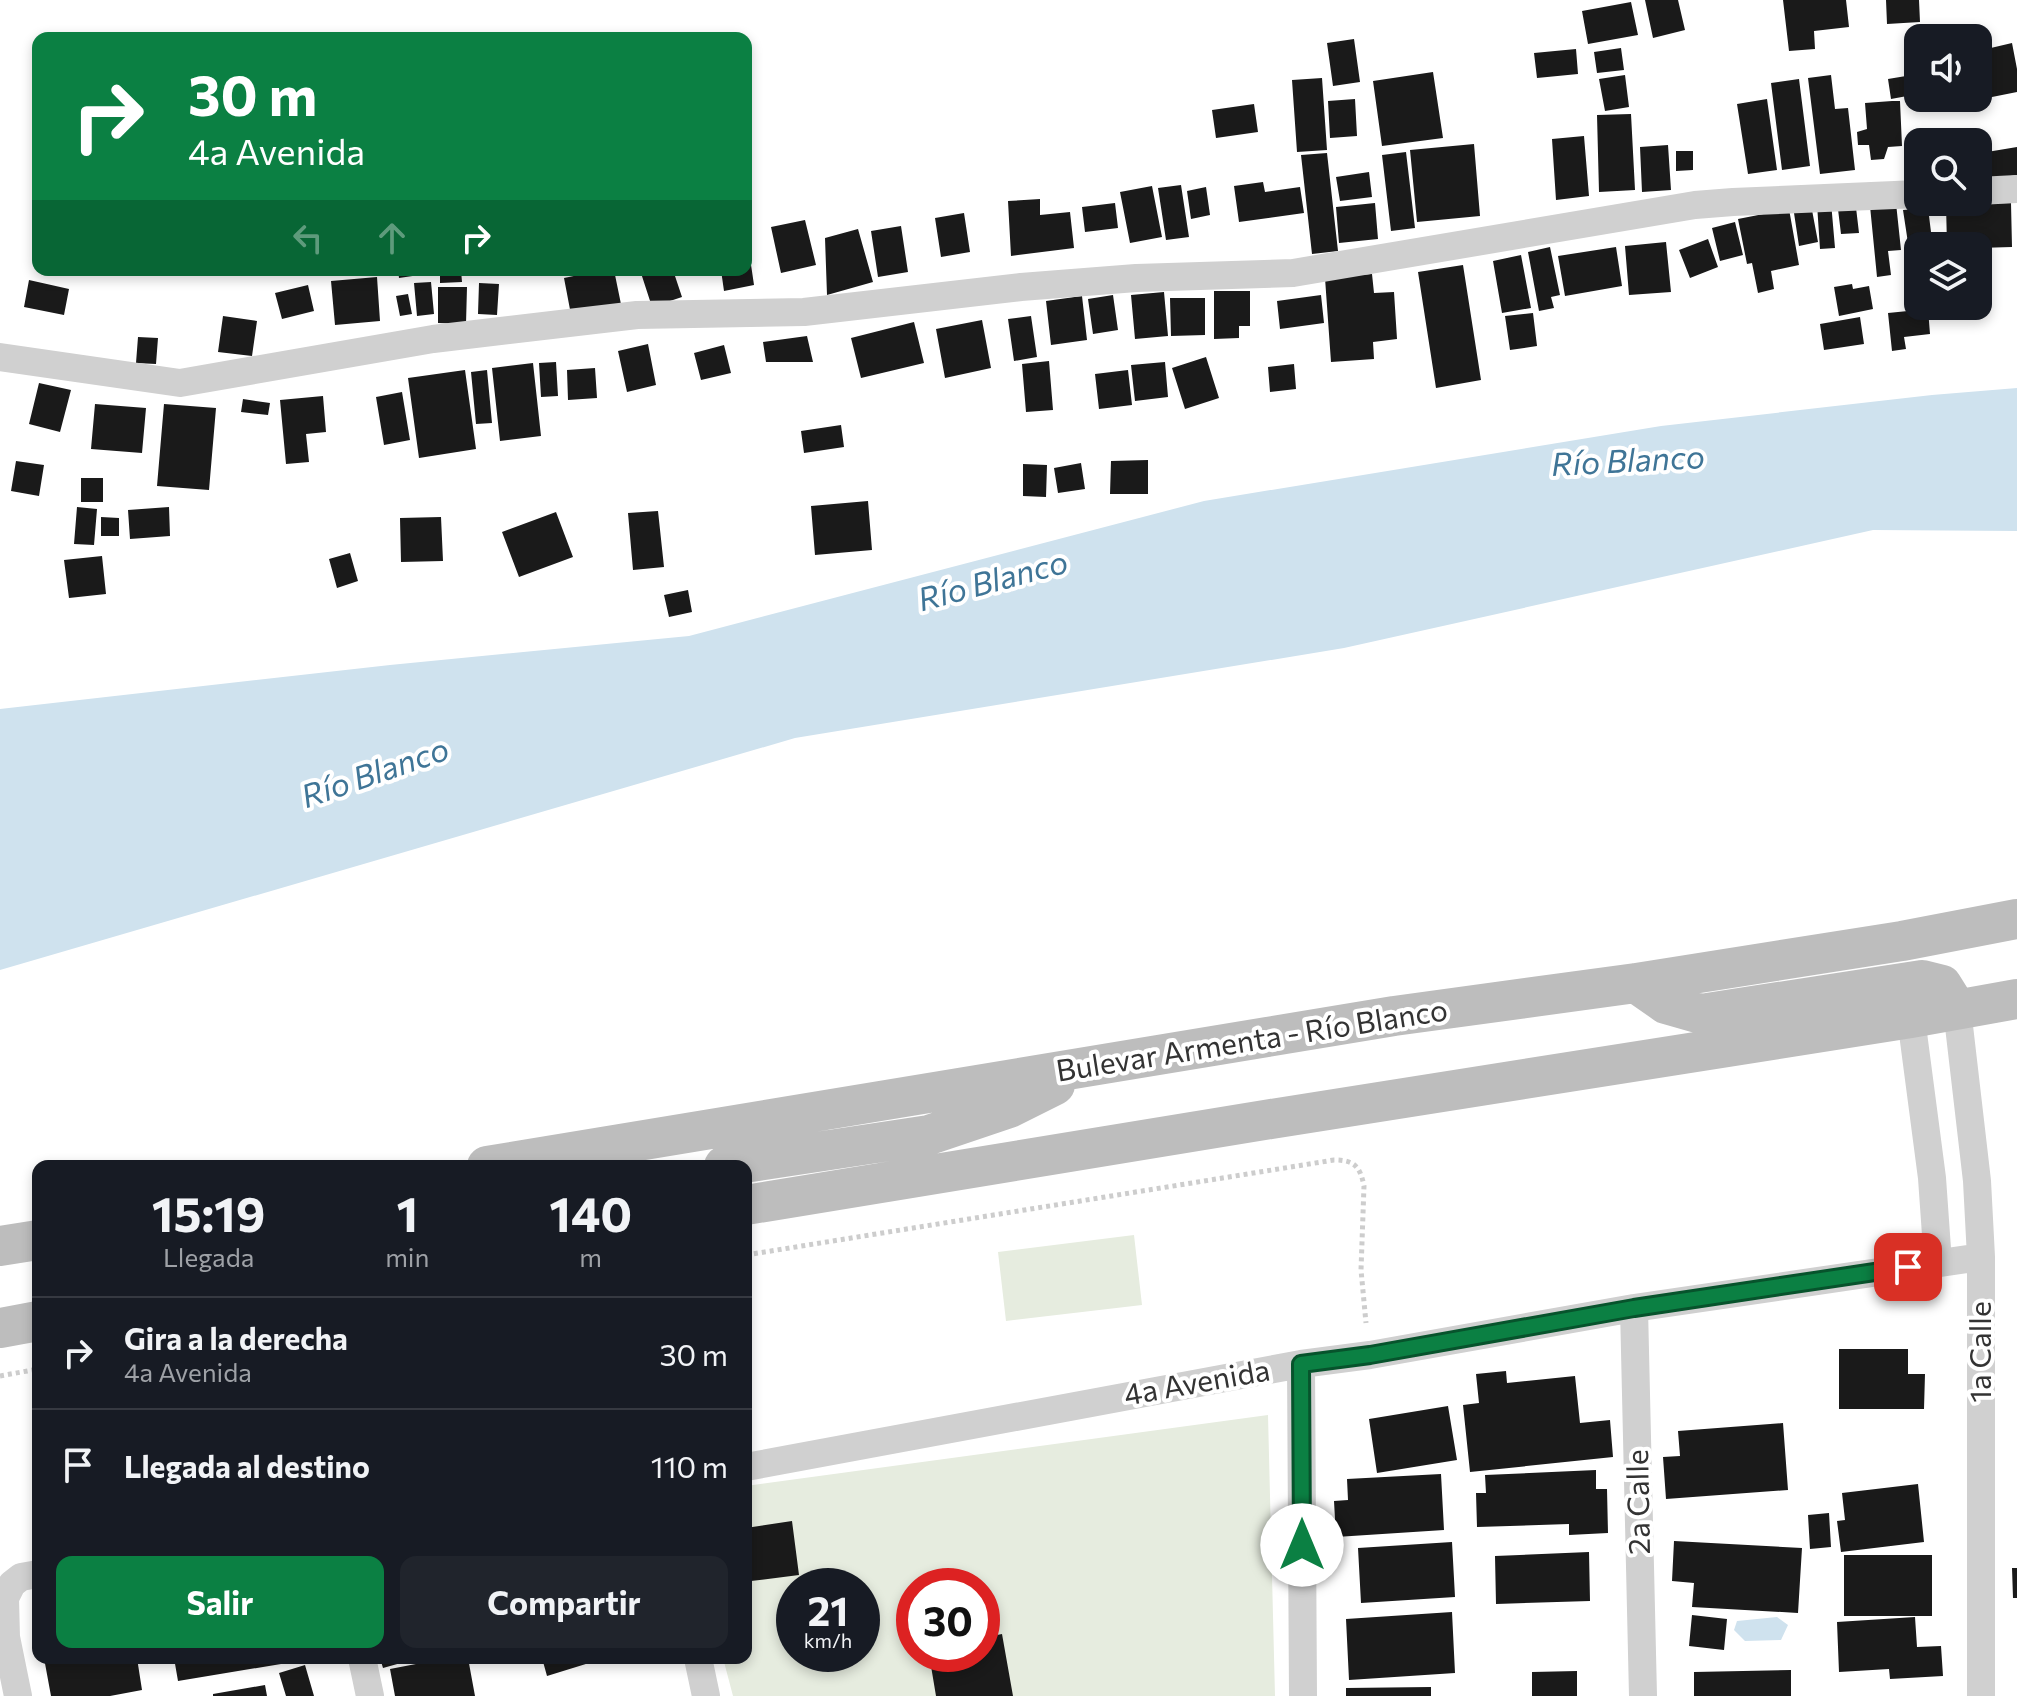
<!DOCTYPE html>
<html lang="es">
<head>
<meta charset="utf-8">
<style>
	:root { --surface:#171b24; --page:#20242c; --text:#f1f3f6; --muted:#9ea1a6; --line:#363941; --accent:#0b8043 }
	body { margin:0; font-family:Commissioner,sans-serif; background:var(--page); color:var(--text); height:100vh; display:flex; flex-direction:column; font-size:30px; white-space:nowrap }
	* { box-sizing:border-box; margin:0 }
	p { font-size:26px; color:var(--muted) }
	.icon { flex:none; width:44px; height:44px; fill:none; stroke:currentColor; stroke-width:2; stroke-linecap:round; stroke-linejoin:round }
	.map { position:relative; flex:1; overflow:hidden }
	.details { position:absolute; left:32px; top:1160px; width:720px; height:504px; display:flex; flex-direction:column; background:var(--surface); border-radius:16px; box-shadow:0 4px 12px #0003 }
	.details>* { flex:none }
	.hud { position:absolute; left:32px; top:32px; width:720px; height:244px; border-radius:16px; box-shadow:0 4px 12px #0003; background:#0b8043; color:#fff; overflow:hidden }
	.buttons { position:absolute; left:1904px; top:24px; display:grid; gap:16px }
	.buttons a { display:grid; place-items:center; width:88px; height:88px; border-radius:16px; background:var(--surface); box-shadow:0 4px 12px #0003; font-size:40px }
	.speed { position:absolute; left:776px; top:1568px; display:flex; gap:16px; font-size:40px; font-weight:700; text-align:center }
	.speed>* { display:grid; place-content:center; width:104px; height:104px; border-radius:50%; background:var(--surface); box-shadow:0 4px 12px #0003; line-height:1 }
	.speed small { font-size:20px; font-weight:400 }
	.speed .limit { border:12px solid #d22; background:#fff; color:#111 }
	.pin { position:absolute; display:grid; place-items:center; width:68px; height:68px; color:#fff; margin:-34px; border-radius:16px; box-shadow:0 4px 12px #0006 }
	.me { position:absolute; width:88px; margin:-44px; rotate:0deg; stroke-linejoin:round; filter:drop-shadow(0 0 6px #0008) }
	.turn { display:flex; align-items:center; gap:28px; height:168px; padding:0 24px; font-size:36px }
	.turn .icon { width:104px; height:104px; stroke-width:2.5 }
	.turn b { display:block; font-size:56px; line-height:68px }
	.lanes { display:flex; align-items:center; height:76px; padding:0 24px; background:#0003; justify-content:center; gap:40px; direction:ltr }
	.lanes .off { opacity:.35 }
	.eta { display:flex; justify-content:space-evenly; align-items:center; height:136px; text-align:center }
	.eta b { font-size:48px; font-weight:700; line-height:56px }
	.primary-button { display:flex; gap:16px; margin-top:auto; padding:16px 24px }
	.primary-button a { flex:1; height:92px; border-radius:16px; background:var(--accent); color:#fff; font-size:32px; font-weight:700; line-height:92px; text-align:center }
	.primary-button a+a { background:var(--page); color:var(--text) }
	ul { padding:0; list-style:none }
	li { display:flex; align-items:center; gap:24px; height:112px; padding:0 24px; border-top:2px solid var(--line) }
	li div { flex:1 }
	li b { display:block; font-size:30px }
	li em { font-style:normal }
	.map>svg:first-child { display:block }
	.green { fill:#e6ecdf; fill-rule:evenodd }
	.water { fill:#cfe2ee }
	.building { fill:#1a1a1a }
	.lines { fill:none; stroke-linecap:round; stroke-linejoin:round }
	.path { stroke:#cdcdcd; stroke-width:5; stroke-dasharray:4 4; stroke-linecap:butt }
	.street { stroke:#d0d0d0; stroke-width:28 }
	.secondary { stroke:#bdbdbd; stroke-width:40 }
	.route-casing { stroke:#07532c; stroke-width:20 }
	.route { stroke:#0b8043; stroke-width:14 }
	.labels { text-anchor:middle; stroke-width:8; stroke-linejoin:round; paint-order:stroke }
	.street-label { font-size:30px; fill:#333; stroke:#fff }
	.water-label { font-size:32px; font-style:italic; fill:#3f7597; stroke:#fff }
</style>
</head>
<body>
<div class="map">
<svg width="2017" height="1696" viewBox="0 0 2017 1696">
	<rect width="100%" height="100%" fill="#fff"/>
	<!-- green -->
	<path class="green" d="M1134,1235l8,70 -136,16 -8,-69z
		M1268,1415l7,281h-542l-10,-38h23v-172zM794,1586h68v68h-68zM914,1586h68v68h-68z"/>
	<!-- water -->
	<path class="water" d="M2017,388v143l-144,-1 -529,118 -549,90 -795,232v-261l390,-44 299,-29 515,-135 457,-75 271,-31z
		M1777,1617l11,8 -7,15 -36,1 -11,-11 3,-9z"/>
	<!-- building -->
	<path class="building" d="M1645,0h33l7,30 -32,8z
		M1783,0h63l3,27 -35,4 1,18 -26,2z
		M1886,0h33l1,22 -33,2z
		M1631,2l7,33 -50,9 -6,-33z
		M1354,39l6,43 -27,4 -6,-43z
		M2012,43l5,26v23l-35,7 -4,-20v-28z
		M1621,48l3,22 -27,3 -3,-21z
		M1576,49l2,25 -41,4 -3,-25z
		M1433,72l10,66 -61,8 -9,-65z
		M1918,74v20l-27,5 -3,-20z
		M1625,75l4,32 -24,4 -6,-32z
		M1831,75l4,34 13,-1 7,62 -35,4 -12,-96z
		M1322,78l5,72 -30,2 -5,-72z
		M1799,79l11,87 -28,4 -11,-87z
		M1355,99l2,37 -27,2 -2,-37z
		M1767,99l10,71 -29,4 -11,-70z
		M1892,101h8l2,45 -14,1 -4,12 -13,1 -2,-15h-11l-1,-13 10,-3 -2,-26z
		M1254,104l4,28 -42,6 -4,-28z
		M1631,114l4,76 -36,2 -2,-77z
		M1584,136l5,60 -33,4 -4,-61z
		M1474,144l6,72 -63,6 -7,-72z
		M1668,145l3,45 -29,2 -2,-45z
		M2017,147v28l-33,5 -3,-27z
		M1676,151h17v19l-17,1z
		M1406,152l9,76 -24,3 -9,-76z
		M1327,153l11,98 -26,3 -11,-99z
		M1369,172l3,25 -32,4 -4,-24z
		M1263,182l2,10 35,-5 4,26 -65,9 -5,-36z
		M1181,185l8,52 -23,3 -8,-52z
		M1152,186l10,51 -32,6 -10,-51z
		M1206,187l4,28 -19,4 -4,-28z
		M1040,199v16l30,-3 4,36 -63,8 -3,-55z
		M1855,199l4,34 -18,1 -4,-33z
		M1831,202l4,46 -15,1 -3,-45z
		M1115,203l3,25 -33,4 -3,-25z
		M1375,203l3,36 -39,4 -3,-36z
		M1896,203l5,47 -13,1 3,24 -14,2 -7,-71z
		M2011,203l1,44 -34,1v-2h-31l-1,-42z
		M1928,208l4,32 -24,3 -5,-33z
		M1789,209l10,56 -28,6 3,18 -16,4 -6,-30 -5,1 -9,-45z
		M1812,210l6,32 -19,4 -5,-33z
		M964,213l6,39 -29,5 -6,-39z
		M805,220l11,45 -35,8 -10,-46z
		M1735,222l8,33 -23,6 -8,-33z
		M901,226l7,46 -30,5 -7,-46z
		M858,229l15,53 -46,13 -2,-57z
		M1708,239l10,28 -28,11 -11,-28z
		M1666,242l5,50 -42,3 -4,-49z
		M1550,247l10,48 -9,2 3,11 -15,3 -11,-59z
		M1616,247l6,39 -57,10 -7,-40z
		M749,251l5,34 -30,6 -3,-21h25v-18z
		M1521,255l10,53 -29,5 -9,-52z
		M1463,265l18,115 -45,8 -18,-116z
		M398,270h27l1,4 -27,4z
		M440,270h21l1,12 -22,1z
		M603,270h11l8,39 -50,11 -8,-42z
		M640,270h33l9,27 -30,10z
		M1372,274l2,19 20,-1 3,47 -24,3 1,17 -43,3 -6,-84z
		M377,277l3,44 -45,4 -4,-44z
		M29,280l40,9 -5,26 -40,-8z
		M431,282l3,32 -17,2 -3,-33z
		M479,283l20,1 -2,31 -19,-1z
		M1852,284l1,5 16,-3 4,23 -34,7 -5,-29z
		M308,285l6,26 -32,8 -7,-26z
		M438,287h29l-1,37 -28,-1z
		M1214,291h36v35h-11v12l-25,1z
		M1164,292l4,44 -33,3 -4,-44z
		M408,294l4,20 -12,2 -4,-20z
		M1113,295l5,35 -25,4 -5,-35z
		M1321,295l3,28 -44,6 -3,-28z
		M1082,296l5,44 -36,5 -5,-44z
		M1170,298h35v37l-34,1z
		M1928,309l2,25 -26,3 2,12 -14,2 -4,-38z
		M1533,313l4,33 -27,4 -5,-34z
		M223,316l34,5 -5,35 -34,-4z
		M1031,316l6,41 -23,4 -6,-42z
		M1860,317l4,27 -40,6 -4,-26z
		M982,320l9,48 -46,10 -9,-49z
		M914,322l10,41 -63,15 -10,-40z
		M807,336l6,26h-47l-3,-20z
		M138,337l20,1 -2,26 -20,-1z
		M648,344l8,41 -29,7 -9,-41z
		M724,345l7,28 -30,7 -7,-27z
		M1206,357l13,41 -34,11 -13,-41z
		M1049,361l4,49 -27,2 -4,-48z
		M556,362l2,34 -17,1 -2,-34z
		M1165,362l3,35 -33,4 -4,-36z
		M533,363l8,73 -41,5 -8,-73z
		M1294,364l2,25 -26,3 -2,-25z
		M595,368l2,30 -29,2 -1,-30z
		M465,370l11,79 -57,9 -11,-80z
		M487,370l5,53 -16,1 -5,-52z
		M1128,370l4,35 -33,4 -4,-35z
		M39,383l32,7 -11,42 -31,-8z
		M402,392l8,48 -26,5 -8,-48z
		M323,396l3,36 -20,2 3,28 -23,2 -6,-64z
		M243,399l27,4 -2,12 -27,-3z
		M95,404l51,4 -4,45 -51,-4z
		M164,404l52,4 -7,82 -52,-4z
		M841,425l3,22 -40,6 -3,-22z
		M1148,460v34h-38l1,-33z
		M16,461l28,4 -5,31 -28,-5z
		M1081,463l4,26 -27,4 -4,-25z
		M1023,464l24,1 -1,32 -23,-1z
		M81,478h22v24h-22z
		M868,501l4,49 -57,5 -4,-49z
		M77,507l20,2 -3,36 -20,-1z
		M169,507l1,29 -40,3 -2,-29z
		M658,511l6,56 -31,3 -5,-57z
		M556,512l17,45 -54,20 -17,-45z
		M101,517l18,1v18h-18z
		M441,517l2,44 -42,1 -1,-44z
		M350,553l8,28 -21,7 -8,-29z
		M102,556l4,38 -37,4 -5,-38z
		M688,590l4,22 -23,5 -5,-22z
		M1839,1349h69v25h17l-1,35h-85z
		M1506,1371l1,12 68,-7 5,47 30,-3 3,37 -143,15 -7,-67 16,-2 -3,-29z
		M1448,1406l9,54 -80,13 -8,-54z
		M1783,1423l5,67 -122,9 -3,-42 17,-1 -2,-25z
		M1596,1470v19h11l1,44 -39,2v-11l-92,3 -1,-34h10l-1,-18z
		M1441,1474l3,56 -108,7 -2,-36 14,-1 -1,-21z
		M1918,1484l6,58 -83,10 -4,-31 8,-1 -3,-27z
		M1829,1513l2,34 -21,2 -2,-34z
		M792,1521l7,54 -48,6 -5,-37v-16z
		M1674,1541l128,7 -4,65 -106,-6 2,-24 -22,-2z
		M1452,1542l3,55 -94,6 -3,-55z
		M1589,1552l1,49 -94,3 -1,-48z
		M1844,1555h88v61h-88z
		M2012,1568h5v30h-4z
		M1452,1612l3,61 -106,7 -3,-61z
		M1692,1615l35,4 -3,31 -35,-4z
		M1915,1617l2,30 24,-1 2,30 -53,3 -1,-10 -50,3 -2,-50z
		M1002,1634l11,62h-77l-7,-42h53v-16z
		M44,1658h93l5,32 -32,6h-59z
		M174,1658h125v3l-121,20z
		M380,1658h35v1l-32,9z
		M447,1658h21l7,38h-80l-5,-27z
		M542,1658h60v1l-55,17z
		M305,1665l9,31h-28l-7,-23z
		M1791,1670v26h-97v-24z
		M1577,1671v25h-45v-24z
		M265,1685l2,11h-54v-2z
		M1431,1687v9h-85v-8z"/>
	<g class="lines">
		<!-- path -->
		<path class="path" d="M746,1255l588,-95c20,0 26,6 30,26l-3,84 5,53
			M0,1376l38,-7"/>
		<!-- street -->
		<path class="street" d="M1978,191l39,-2
			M0,357l180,26 253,-44 204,-24 167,-3 217,-25 115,-9 157,-5 402,-68 38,-3 185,-8
			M1957,1009l20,172 4,76v439
			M1911,1018l21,160 6,85
			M1634,1308l9,388
			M1301,1364l2,332
			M746,1467l555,-103 69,-9 264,-47 347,-51
			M362,1658l8,38
			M698,1658l8,38
			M18,1696l-12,-59 -1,-39 7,-14 9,-7 17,-3"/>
		<!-- secondary -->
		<path class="secondary" d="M1636,983l30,21 35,10 221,-34 20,5 15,24
			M487,1166l907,-150 242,-33 266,-42 115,-22
			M724,1166l205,-31 80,-27 46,-23
			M746,1205l525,-86 640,-101 106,-19
			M0,1246l38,-6
			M0,1328l38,-7"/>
	</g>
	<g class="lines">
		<!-- route casing -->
		<g class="route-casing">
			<path id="route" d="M1302,1545l-1,-181 69,-9 264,-47 274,-41"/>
		</g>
		<!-- route -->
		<use href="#route" class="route"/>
	</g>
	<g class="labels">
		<!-- street labels -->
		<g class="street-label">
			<text transform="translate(1252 1041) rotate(-9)" y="10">Bulevar Armenta - Río Blanco</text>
			<text transform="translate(1981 1352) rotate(-90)" y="10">1a Calle</text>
			<text transform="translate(1197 1383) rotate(-10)" y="10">4a Avenida</text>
			<text transform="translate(1639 1502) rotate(-91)" y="10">2a Calle</text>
		</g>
		<!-- water labels -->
		<g class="water-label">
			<text transform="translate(1628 461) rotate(-3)" y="11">Río Blanco</text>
			<text transform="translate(993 581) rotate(-15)" y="11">Río Blanco</text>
			<text transform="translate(375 773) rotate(-19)" y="11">Río Blanco</text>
		</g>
	</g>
</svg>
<div class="buttons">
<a><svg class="icon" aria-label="sound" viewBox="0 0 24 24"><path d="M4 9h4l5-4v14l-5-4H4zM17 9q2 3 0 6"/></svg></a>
<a><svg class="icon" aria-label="search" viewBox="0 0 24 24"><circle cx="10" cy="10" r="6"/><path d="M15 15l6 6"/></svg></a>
<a><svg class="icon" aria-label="layers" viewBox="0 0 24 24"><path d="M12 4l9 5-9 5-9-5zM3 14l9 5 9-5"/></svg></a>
</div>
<div class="speed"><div>21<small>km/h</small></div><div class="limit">30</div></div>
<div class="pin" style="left:1908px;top:1267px;background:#d93025"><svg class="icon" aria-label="arrive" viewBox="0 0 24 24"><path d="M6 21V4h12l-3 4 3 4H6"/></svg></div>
<svg class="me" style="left:1302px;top:1545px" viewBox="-20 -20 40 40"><circle r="19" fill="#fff"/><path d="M0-13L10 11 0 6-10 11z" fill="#0b8043"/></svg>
<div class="hud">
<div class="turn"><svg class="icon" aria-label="right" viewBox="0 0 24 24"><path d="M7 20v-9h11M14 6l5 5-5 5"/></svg><div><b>30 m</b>4a Avenida</div></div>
<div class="lanes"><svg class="icon off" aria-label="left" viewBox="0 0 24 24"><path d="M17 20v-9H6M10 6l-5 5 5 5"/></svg><svg class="icon off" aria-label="ahead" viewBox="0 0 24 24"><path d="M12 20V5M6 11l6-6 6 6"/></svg><svg class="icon" aria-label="right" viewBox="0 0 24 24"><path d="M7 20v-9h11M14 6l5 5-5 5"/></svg></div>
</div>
<section class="details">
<div class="eta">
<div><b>15:19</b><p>Llegada</p></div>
<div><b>1</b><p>min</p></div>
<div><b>140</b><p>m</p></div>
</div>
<ul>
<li><svg class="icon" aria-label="right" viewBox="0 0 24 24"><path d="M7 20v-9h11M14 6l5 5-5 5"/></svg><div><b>Gira a la derecha</b><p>4a Avenida</p></div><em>30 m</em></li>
<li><svg class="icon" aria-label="arrive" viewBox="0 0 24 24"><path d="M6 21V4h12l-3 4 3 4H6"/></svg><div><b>Llegada al destino</b></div><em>110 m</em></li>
</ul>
<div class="primary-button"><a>Salir</a><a>Compartir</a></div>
</section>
</div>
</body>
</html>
